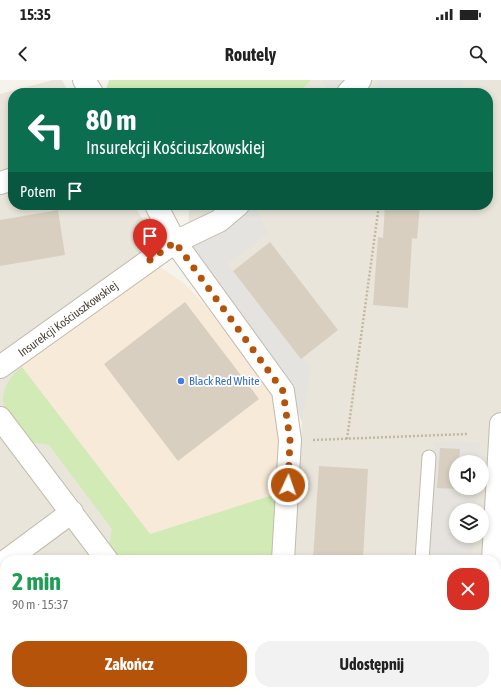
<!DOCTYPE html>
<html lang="pl">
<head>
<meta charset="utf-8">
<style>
	:root { --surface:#fff; --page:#f2f2f2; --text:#222; --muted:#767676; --accent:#b45309 }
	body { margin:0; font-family:"Asap Condensed",sans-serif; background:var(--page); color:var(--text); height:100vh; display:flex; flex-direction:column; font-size:15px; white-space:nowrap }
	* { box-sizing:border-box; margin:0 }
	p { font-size:13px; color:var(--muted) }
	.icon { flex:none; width:22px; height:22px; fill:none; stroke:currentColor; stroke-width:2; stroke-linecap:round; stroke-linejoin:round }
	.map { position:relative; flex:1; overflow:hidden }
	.sheet { position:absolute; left:0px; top:475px; width:501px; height:140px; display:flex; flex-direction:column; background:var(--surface); border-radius:16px 16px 0 0; box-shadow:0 2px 6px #0003 }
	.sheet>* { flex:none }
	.guide { position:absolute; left:8px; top:8px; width:485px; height:122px; border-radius:16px; box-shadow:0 2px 6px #0003; background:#0b6e4f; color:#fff; overflow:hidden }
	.buttons { position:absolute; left:449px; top:375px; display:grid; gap:8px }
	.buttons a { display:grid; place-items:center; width:40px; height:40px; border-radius:50%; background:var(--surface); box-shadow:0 2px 6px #0003; font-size:20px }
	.pin { position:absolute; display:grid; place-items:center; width:34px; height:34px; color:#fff; margin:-41px -17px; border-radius:50% 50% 50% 0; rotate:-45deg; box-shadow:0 0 4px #0007 }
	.pin .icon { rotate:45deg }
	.me { position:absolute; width:44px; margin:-22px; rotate:3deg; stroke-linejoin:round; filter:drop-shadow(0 0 3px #0008) }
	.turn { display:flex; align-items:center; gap:14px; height:84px; padding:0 12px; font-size:18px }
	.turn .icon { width:52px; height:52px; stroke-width:2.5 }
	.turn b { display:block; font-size:28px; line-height:34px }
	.then { display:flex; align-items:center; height:38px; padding:0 12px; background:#0003; gap:8px; font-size:15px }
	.round { display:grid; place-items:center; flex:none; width:42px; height:42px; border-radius:16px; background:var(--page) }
	.overview { display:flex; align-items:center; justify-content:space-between; height:68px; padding:0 12px }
	h1 { font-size:24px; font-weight:700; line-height:30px; color:#1e9e55 }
	.button { display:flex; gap:8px; margin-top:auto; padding:8px 12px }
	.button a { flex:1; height:46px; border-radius:16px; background:var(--accent); color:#fff; font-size:16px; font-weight:700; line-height:46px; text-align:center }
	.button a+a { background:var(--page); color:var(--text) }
	.status { display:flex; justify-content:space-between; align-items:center; height:28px; padding:0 20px; background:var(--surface); direction:ltr }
	.status svg { height:11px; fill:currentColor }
	header { display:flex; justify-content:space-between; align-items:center; height:52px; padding:0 12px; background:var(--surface); font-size:18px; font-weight:700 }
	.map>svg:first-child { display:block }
	.residential { fill:#eae5da; fill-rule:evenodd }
	.commercial { fill:#f7ead8 }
	.industrial { fill:#e6e2dd }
	.green { fill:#d2eab5 }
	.parking { fill:#e5e3e0 }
	.building { fill:#d8cfc1 }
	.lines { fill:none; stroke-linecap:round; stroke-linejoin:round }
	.service-casing { stroke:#c2bbae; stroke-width:15 }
	.minor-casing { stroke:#c2bbae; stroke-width:24 }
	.path { stroke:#c4b79f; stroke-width:2.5; stroke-dasharray:2 2; stroke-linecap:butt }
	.service { stroke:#fff; stroke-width:13 }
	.minor { stroke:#fff; stroke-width:22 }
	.route { stroke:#b45309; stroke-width:7; stroke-dasharray:0 12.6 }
	.shop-dot { fill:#3f7fe0; stroke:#fff; stroke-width:1.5 }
	.labels { text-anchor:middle; stroke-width:3.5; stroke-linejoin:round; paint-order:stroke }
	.street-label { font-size:12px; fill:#4b4439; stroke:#fff }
	.shop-label { font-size:12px; fill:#366cbe; stroke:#fff; text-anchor:start }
</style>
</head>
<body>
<div class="status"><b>15:35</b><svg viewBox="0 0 49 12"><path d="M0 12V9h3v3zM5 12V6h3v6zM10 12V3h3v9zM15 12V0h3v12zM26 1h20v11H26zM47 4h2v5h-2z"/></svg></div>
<header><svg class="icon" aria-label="back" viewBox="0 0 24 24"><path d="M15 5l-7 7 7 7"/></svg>Routely<svg class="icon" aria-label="search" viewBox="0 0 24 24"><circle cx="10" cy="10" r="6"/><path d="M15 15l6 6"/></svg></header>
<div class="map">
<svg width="501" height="615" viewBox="0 0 501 615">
	<rect width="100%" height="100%" fill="#f6f3ec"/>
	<!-- residential -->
	<path class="residential" d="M53,0h9l7,13h-56v112h121l34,55 -146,107 128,167 -40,14 9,12h-114v130h190l1,5h-189l-7,-8v-593z
		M311,0h190v615h-236l1,-5h230v-130h-222l5,-67 20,-8 3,-63 -13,-32 -101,-146 1,-33 6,-6h293v-112h-189zM456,382h26v26h-26zM456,430h26v26h-26z"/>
	<!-- commercial -->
	<path class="commercial" d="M159,186l27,19 31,33 58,75 5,20 -1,80 -129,41 -128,-167z"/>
	<!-- industrial -->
	<path class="industrial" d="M435,362l45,1 -1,19h-23v26h21l-1,22h-20v26h18l-2,24h-43z
		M423,610h41v5h-41z"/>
	<!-- green -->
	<path class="green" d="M109,0h202l-12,13h-194z
		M22,287l128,167 129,-41 -5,67h-155l-10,-15 3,-16 -63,-84 -23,-4c-8,-11 -17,-21 -22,-34 -4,-15 6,-32 18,-40z
		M195,610h71l-1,5h-69z"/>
	<!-- parking -->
	<path class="parking" d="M322,0h29l-20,13h-1z
		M378,0h85l-1,13h-87z
		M254,125l14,29 -40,30 83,105 -9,53 -13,-32 -101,-146 35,-16z"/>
	<!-- building -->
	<path class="building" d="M385,125h35l-3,34 -5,-1 -4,70 -35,-3 5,-68 5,1z
		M58,130l7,45 -65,11v-46z
		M270,162l68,88 -37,29 -68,-88z
		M185,222l74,97 -81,62 -74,-97z
		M440,368l20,1 -1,13h-3l1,27 -20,-1z
		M319,386l49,3 -5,91h-50z"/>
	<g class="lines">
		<!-- service casing -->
		<g class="service-casing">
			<path id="service" d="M422,480l7,-103
				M414,615v-5"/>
		</g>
		<!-- minor casing -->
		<g class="minor-casing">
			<path id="minor" d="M84,0l8,13
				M348,13l12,-13
				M0,103l13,-4
				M238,125l-19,16 -44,21 108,149 7,49 -7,120
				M0,287l175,-125 -19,-37
				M0,338l107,142
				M7,480l65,-48
				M493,480l8,-136
				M187,610l1,5
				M274,615l1,-5
				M484,615l1,-5"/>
		</g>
		<!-- path -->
		<path class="path" d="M78,125v1
			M347,359l32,-234
			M313,360l154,-6
			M214,610l8,5"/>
		<!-- service -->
		<use href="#service" class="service"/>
		<!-- minor -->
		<use href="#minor" class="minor"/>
	</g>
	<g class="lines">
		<!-- route -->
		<path class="route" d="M150,180l25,-18 108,149 7,49 -2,45"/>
	</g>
	<!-- markers -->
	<circle class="shop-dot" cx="181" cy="301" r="4"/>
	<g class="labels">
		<!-- street labels -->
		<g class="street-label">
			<text transform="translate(68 239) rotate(-36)" y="4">Insurekcji Kościuszkowskiej</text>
		</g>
		<!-- shop labels -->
		<g class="shop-label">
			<text x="189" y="305">Black Red White</text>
		</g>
	</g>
</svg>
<div class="buttons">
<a><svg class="icon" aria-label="sound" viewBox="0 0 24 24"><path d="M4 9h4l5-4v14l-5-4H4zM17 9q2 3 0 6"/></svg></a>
<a><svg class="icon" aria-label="layers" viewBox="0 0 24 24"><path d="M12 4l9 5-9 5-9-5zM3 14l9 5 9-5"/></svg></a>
</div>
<div class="pin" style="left:150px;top:180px;background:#d93025"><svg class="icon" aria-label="arrive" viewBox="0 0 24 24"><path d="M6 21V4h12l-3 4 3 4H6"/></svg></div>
<svg class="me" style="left:288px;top:405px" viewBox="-20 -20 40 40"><circle r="17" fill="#b45309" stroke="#fff" stroke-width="3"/><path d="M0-11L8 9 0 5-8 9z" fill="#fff"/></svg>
<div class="guide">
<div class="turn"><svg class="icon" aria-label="left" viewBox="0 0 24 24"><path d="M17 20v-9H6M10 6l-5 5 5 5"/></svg><div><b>80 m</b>Insurekcji Kościuszkowskiej</div></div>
<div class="then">Potem<svg class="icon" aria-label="arrive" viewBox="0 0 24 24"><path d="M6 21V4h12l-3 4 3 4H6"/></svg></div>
</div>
<section class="sheet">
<div class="overview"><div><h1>2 min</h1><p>90 m · 15:37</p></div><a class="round" style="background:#d93025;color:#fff"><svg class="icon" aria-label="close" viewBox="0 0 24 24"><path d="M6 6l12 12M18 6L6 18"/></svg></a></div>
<div class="button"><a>Zakończ</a><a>Udostępnij</a></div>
</section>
</div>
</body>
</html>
